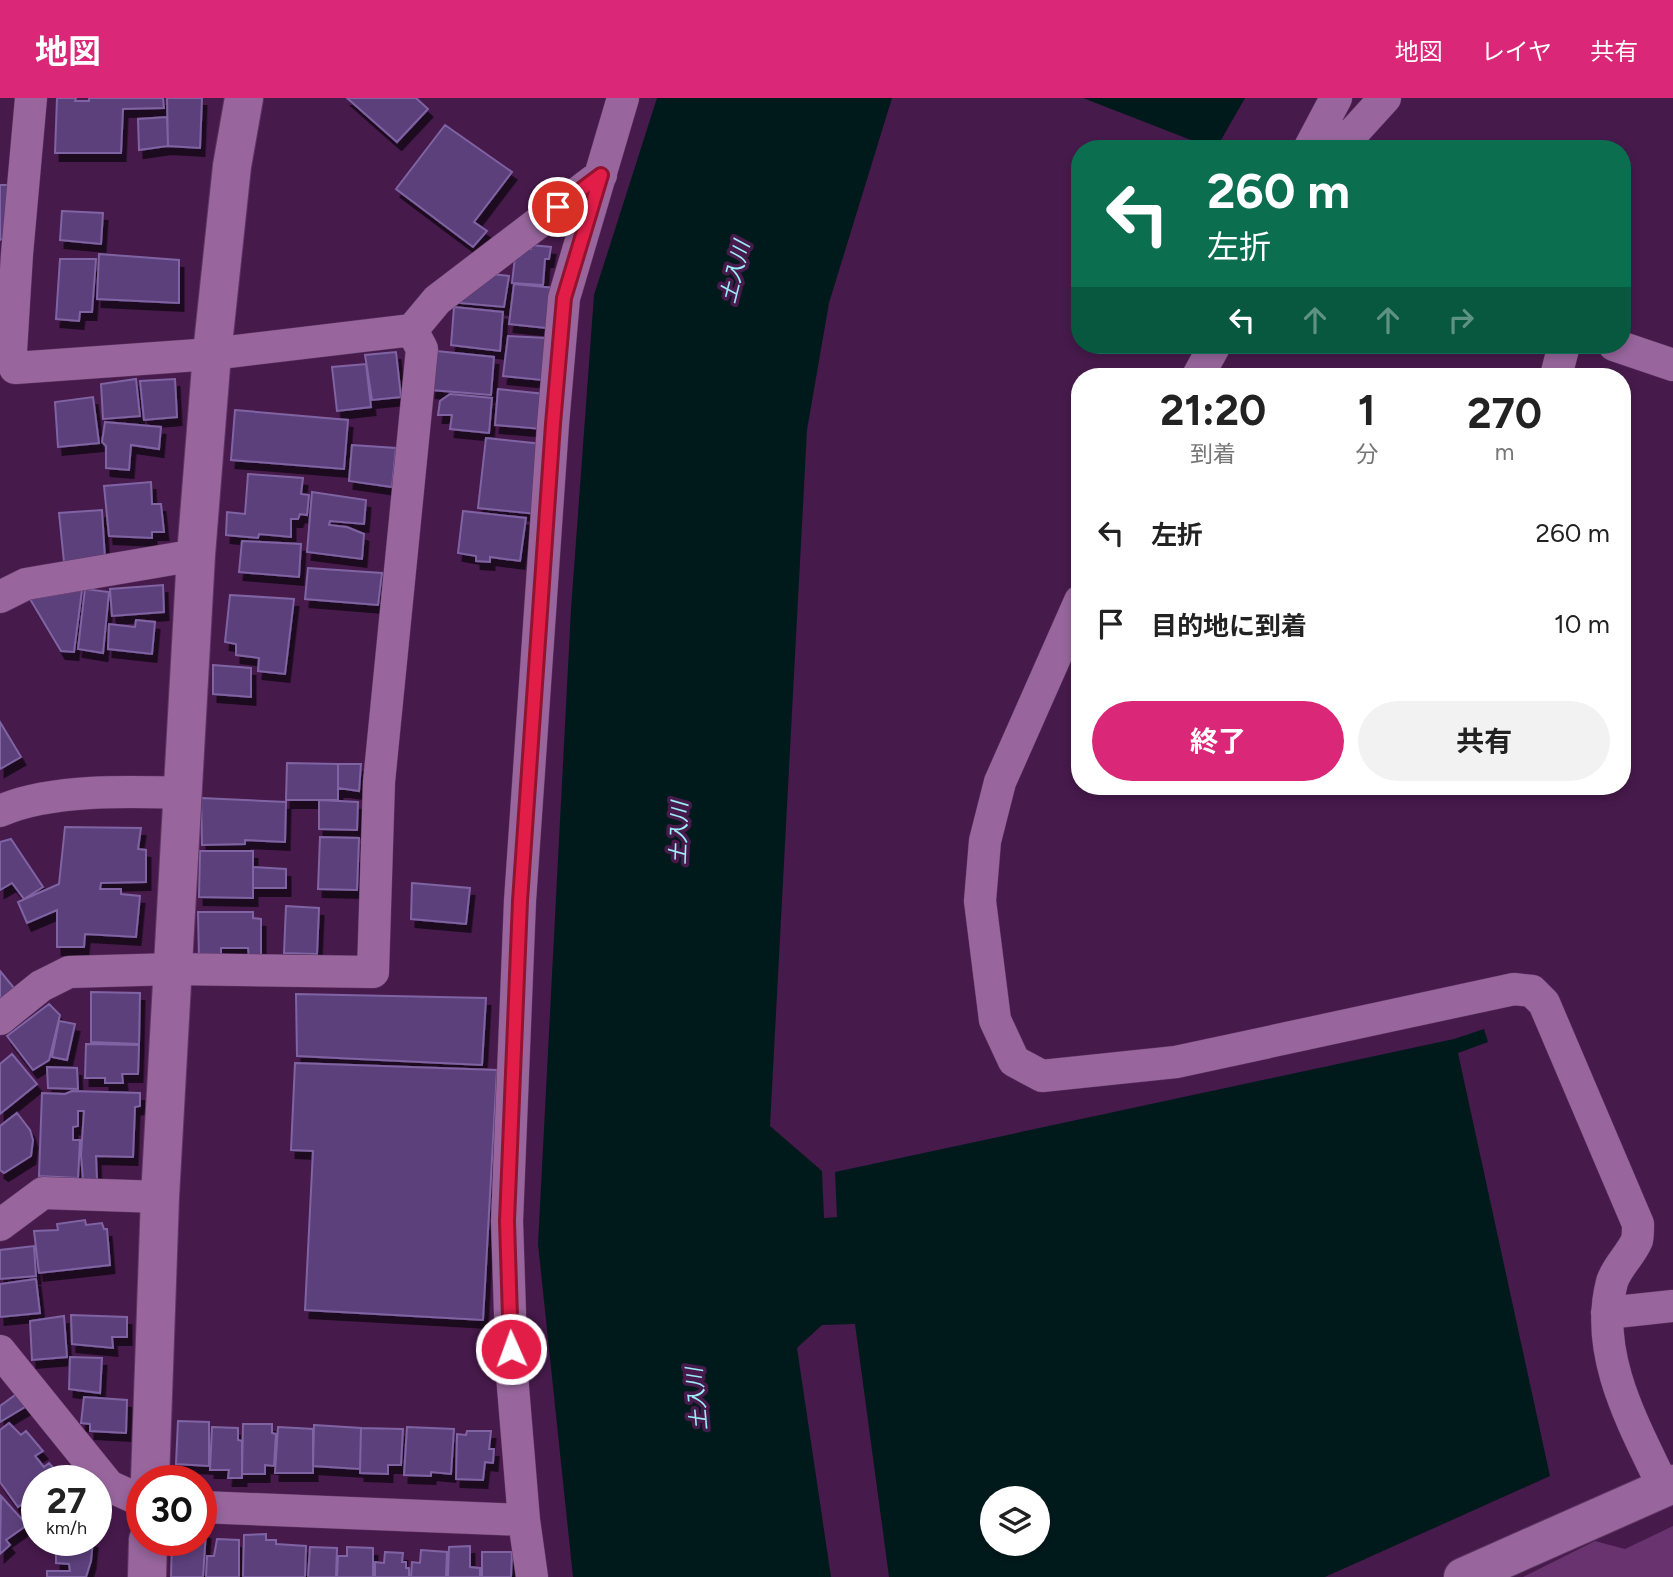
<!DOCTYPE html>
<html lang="ja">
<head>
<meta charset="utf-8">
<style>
	:root { --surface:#fff; --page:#f2f2f2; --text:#222; --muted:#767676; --accent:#db2777 }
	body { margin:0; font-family:Figtree,"Noto Sans JP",sans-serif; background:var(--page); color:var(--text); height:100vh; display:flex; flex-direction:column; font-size:26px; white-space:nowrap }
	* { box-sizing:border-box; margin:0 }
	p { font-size:23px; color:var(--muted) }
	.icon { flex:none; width:38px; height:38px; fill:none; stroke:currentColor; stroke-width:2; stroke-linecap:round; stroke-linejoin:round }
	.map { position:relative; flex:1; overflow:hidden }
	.details { position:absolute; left:1071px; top:270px; width:560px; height:427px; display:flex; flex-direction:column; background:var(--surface); border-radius:28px; box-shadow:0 4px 10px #0003 }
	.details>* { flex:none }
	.hud { position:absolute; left:1071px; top:42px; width:560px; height:214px; border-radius:28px; box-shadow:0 4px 10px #0003; background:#0b6e4f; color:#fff; overflow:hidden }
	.tools { position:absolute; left:980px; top:1388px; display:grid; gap:14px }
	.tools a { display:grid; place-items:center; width:70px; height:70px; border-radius:50%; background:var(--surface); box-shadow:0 4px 10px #0003; font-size:35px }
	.speed { position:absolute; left:21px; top:1367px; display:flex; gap:14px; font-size:35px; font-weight:700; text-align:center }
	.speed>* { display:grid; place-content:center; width:91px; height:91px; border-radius:50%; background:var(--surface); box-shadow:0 4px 10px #0003; line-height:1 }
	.speed small { font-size:18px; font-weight:400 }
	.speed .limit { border:10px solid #d22; background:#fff; color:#111 }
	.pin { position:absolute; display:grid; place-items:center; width:60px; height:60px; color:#fff; margin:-30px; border:4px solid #fff; border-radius:50%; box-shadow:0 2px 7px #0007 }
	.me { position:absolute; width:77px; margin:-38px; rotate:358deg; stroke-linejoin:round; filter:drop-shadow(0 0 5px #0008) }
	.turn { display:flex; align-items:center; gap:24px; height:147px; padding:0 21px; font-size:32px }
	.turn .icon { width:91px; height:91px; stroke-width:2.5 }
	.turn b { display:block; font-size:49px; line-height:60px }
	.lanes { display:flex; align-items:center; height:66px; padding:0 21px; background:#0003; justify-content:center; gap:35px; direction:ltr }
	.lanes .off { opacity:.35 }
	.eta { display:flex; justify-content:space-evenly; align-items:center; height:119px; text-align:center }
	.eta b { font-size:42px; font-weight:700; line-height:49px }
	.action { display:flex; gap:14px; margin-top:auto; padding:14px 21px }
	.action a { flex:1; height:80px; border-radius:42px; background:var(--accent); color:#fff; font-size:28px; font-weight:700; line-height:80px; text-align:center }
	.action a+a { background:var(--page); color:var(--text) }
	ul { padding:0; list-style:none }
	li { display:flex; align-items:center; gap:21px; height:91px; padding:0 21px }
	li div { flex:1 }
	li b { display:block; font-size:26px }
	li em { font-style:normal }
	header { display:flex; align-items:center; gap:42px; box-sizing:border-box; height:98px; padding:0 35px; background:var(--accent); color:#fff }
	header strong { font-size:33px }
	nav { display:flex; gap:38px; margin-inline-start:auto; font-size:24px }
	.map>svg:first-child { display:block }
	.green { fill:#68336e }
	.water { fill:#001a1c; fill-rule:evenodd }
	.building { fill:#5b407c; stroke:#7f63a2; stroke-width:2; filter:url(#shadow) }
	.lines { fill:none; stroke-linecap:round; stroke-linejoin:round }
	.minor-casing { stroke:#5f3763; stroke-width:33 }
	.tertiary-casing { stroke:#5f3763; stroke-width:40 }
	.minor { stroke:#98669d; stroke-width:32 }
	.tertiary { stroke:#98669d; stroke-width:38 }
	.route-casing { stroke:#92132f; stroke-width:18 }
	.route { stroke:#e11d48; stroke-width:12 }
	.labels { text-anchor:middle; stroke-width:7; stroke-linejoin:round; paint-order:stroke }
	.water-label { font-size:21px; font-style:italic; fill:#9becf4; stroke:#471a4c }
</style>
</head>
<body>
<header>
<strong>地図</strong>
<nav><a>地図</a><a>レイヤ</a><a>共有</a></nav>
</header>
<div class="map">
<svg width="1673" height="1479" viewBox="0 0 1673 1479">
	<defs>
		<filter id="shadow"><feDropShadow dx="4.5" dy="8" stdDeviation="0" flood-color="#0009"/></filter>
	</defs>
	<rect width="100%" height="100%" fill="#471a4c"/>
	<!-- green -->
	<path class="green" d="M1673,1428v51h-150l72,-36 30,8z"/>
	<!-- water -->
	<path class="water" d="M657,0h235l-63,205 -22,127 -37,696 52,45 2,47 13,-1 -2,-45 619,-133 30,-10 4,13 -30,11 92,423 -225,101h-436l-34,-253 -33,1 -25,23 34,229h-258l-35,-333 33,-635 23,-314zM992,1400h46v46h-46z
		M1083,0h162l-29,51h-2z"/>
	<!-- building -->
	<path class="building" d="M57,0h19l-1,3h14v-3h74l1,10 -41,1 -2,44h-66z
		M167,0h35l-2,50 -32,-2z
		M347,0h69l12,11 -31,33z
		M167,19l1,29 -29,4 -1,-31z
		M445,27l67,47 -38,50 13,9 -14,16 -77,-58z
		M0,87h11l-3,50 -8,5z
		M62,113l41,2 -2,31 -41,-4z
		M531,147l20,2 -2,12h-4l-2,26 -31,-2 4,-35 15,1z
		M99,156l80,6v43l-82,-4z
		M60,161h36l-4,53h-12l-1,9 -23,-2z
		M473,174l36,4 -5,31 -55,-5z
		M514,186l41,4 -9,40 -37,-4z
		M454,209l49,5 -3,39 -49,-6z
		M508,238l38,2 -4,42 -39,-4z
		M436,253l58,6 -3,38 -60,-5z
		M396,254l5,45 -29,3 -7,-45z
		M366,266l5,43 -34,4 -5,-44z
		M136,281l4,37 -37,3 -2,-35z
		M175,281l2,38 -33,3 -4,-39z
		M498,291l47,5 -3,35 -47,-4z
		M450,296l42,4 -3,35 -39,-4 2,-14h-14l2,-14z
		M93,299l6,46 -41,4 -3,-45z
		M235,312l113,10 -4,49 -113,-9z
		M105,324l56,5 -2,22 -28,-4 -2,25 -23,-2v-22l-4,-4z
		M486,340l57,6 -6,70 -59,-6z
		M352,347l44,3 -4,39 -43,-6z
		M248,376l55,4 -2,16 8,1 -2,20 -7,-1 -2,5h-7v18l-32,-3 -1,4 -32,-3 1,-23 18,2z
		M151,384l1,22h9l3,28h-12v6l-43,-2 -5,-50z
		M312,394l54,8 -2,24 -34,-3 -1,4 18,2 17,7 -2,25 -55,-7z
		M102,412l3,49 -41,3 -5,-49z
		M463,413l63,7 -6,43 -30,-4v5l-14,-1v-5l-18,-3z
		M242,443l59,3 -2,33 -60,-5z
		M308,470l74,5 -4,32 -73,-6z
		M163,487l1,27 -52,4 -2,-27z
		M85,491l24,3 -6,61 -25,-4z
		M82,492l-8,62 -13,-1 -31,-52z
		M230,497l64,4 -9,75 -27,-3 1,-13 -23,-3v-11l-11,-2z
		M136,522l19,2 -3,32 -44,-5 1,-25 26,3z
		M213,567l38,3v29l-38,-3z
		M0,624l21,35 -21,12z
		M287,665l51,1v36h-52z
		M338,666h23l-2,27 -21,-3z
		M201,700l85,4 -1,40 -40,-2v4l-43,1z
		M319,702l39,2 -1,28 -38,-1z
		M65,729l76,1 -3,21 8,1v32l-45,1 -1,6h21v5l19,2 -4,41 -51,-3 -1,13h-27v-37l-30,13 -9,-21 41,-18z
		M320,739l39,1 -2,52 -39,-1z
		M11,741l32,48 -19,12 -12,-16 -12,7v-48z
		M200,753h53v47l-54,-1z
		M253,769l33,2v19h-33z
		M412,785l58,5 -4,36 -55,-5z
		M286,808l33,2 -2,46 -33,-1z
		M198,814h55v6l8,1v39l-12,-1 -1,-9h-27v12l-22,-1z
		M0,873l19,23 -19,7z
		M91,894l49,1 -1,51 -48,-2z
		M296,896l190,4 -4,67 -185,-9z
		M49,906l11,11 -11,45 -16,10 -26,-34z
		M59,923l16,3 -8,36 -15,-3z
		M86,946l53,1 -1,29h-16l1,9h-18v-5h-20z
		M12,956l25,30 -37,30v-50z
		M295,965l202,7 -14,250 -178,-10 8,-159 -22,-1z
		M47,969l30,1 1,21 -30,-1z
		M72,993l68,2v13l-5,1 -2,50 -37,-1 1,24h-14l-2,-25 3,-44h-6v15l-5,1v13h7l-2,38 -39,-2 3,-83 23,1z
		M17,1015l13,17 3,10 -2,16 -27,17 -4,-3v-44z
		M85,1122l1,5 16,-2 2,6h3l3,36 -71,8 -5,-42 24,-1 -1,-6z
		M34,1148l2,30 -36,3v-29z
		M36,1181l4,34 -40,4v-33z
		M71,1217l56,2v20h-15l1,11 -41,-4z
		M64,1218l3,41 -35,3 -2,-39z
		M70,1259l32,1 -2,35 -31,-4z
		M22,1292l8,14 -30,18v-16z
		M84,1299l43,3 -1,33 -36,-2v-7l-9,-1z
		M178,1323l31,1v44l-33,-2z
		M9,1325l12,12 5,-4 17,20 -8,5 9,11 5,-4 11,12 -7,5h-16v13l-19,14 -18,-25v-52z
		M243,1326h29v9l4,1 -2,32 -9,-1v9h-23z
		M314,1327l47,3 -1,41 -47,-3z
		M212,1329l26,1v12l4,1v37h-14l1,-8h-19z
		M278,1329l35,2v44h-38z
		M407,1329l47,2 -3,45 -20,-2v4l-27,-1z
		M361,1330l42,1 -2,36h-13v9l-28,-1z
		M467,1333h24l-2,18h5l-1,14 -8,-1 -2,18 -27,-1 1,-45 9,1z
		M1,1398l26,29 -21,15 4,5 -10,9z
		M201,1432l5,1 -3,46h-32l1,-37h29z
		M266,1436v6h10v4l30,2 -1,31h-62l1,-42z
		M217,1441l22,1v37h-33l1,-21h7z
		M56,1442h37l-2,21 -5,16h-39v-6h23l-1,-7 -13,-1z
		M470,1448v21l10,1v9h-32l1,-30z
		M310,1449l27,1 -1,29h-28z
		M347,1449l26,1v29h-36l1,-21h9z
		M421,1452l26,2 -1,25h-35l1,-15 8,1z
		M385,1454l18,1 -1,9h4v6h3v9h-34v-15l9,1z
		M482,1454h30l-1,25h-29z"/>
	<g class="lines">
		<!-- minor casing -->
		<g class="minor-casing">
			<path id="minor" d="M1309,51l27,-51
				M1326,51l28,-17 31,-34
				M412,232l25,-30 164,-125
				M1614,247l59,20
				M1198,278l17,-31
				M1556,278l8,-31
				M0,499l26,-13 170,-29
				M1080,503l-80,181 -15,59 -5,60 15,119 19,41 28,15 134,-14 338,-73 18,2 12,12 94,221c0,5 0,12 -1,16 -6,15 -20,26 -25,42 -19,72 22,143 52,206
				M0,713c49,-22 129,-20 183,-18
				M0,921l41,-33 28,-14 105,-3 199,3 6,-190 43,-433 -10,-19 -200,24 -197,14 -4,-17 6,-97 14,-156
				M0,1127l43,-32 117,4
				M1607,1215l66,-7
				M0,1253l109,135 33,15
				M201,1409l323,13
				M532,1479l-8,-57 -12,-145 -5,-154 13,-320 33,-477 11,-126 59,-200"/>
		</g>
		<!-- tertiary casing -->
		<g class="tertiary-casing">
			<path id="tertiary" d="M150,1382l10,-283 36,-642 16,-201 20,-188 12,-68
				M147,1479l1,-37
				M1463,1479l210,-93"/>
		</g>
		<!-- minor -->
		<use href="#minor" class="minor"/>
		<!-- tertiary -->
		<use href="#tertiary" class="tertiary"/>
	</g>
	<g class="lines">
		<!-- route casing -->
		<g class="route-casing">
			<path id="route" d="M511,1251l-4,-128 13,-320 33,-477 11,-126 37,-123 -43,32"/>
		</g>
		<!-- route -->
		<use href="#route" class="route"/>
	</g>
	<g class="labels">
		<!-- water labels -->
		<g class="water-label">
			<text transform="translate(735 174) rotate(-76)" y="7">土入川</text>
			<text transform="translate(679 735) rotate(-88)" y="7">土入川</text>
			<text transform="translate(697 1301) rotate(-95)" y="7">土入川</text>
		</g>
	</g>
</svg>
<div class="tools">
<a><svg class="icon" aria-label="layers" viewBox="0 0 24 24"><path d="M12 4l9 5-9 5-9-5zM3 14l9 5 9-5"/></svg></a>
</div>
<div class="speed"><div>27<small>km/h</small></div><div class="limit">30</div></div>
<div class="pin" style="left:558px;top:109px;background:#d93025"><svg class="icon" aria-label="arrive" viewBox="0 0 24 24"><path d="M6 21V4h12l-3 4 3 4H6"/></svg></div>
<svg class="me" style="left:511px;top:1251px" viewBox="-20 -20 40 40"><circle r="17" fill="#e11d48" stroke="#fff" stroke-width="3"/><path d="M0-11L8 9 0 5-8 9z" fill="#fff"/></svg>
<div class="hud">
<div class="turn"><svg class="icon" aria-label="left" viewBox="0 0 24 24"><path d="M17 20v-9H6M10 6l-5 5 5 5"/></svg><div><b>260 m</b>左折</div></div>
<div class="lanes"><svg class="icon" aria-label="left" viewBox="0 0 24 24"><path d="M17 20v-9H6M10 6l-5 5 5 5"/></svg><svg class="icon off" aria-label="ahead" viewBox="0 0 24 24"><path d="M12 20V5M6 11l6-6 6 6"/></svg><svg class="icon off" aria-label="ahead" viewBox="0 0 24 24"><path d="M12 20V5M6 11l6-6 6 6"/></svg><svg class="icon off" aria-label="right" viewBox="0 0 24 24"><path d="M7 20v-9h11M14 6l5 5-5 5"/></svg></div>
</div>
<section class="details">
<div class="eta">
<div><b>21:20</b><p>到着</p></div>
<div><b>1</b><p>分</p></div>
<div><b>270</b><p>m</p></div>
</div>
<ul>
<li><svg class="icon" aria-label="left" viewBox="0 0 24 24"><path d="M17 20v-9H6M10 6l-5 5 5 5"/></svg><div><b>左折</b></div><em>260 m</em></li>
<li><svg class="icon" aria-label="arrive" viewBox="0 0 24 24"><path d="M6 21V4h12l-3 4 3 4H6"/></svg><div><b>目的地に到着</b></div><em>10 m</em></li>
</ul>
<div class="action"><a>終了</a><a>共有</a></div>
</section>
</div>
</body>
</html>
